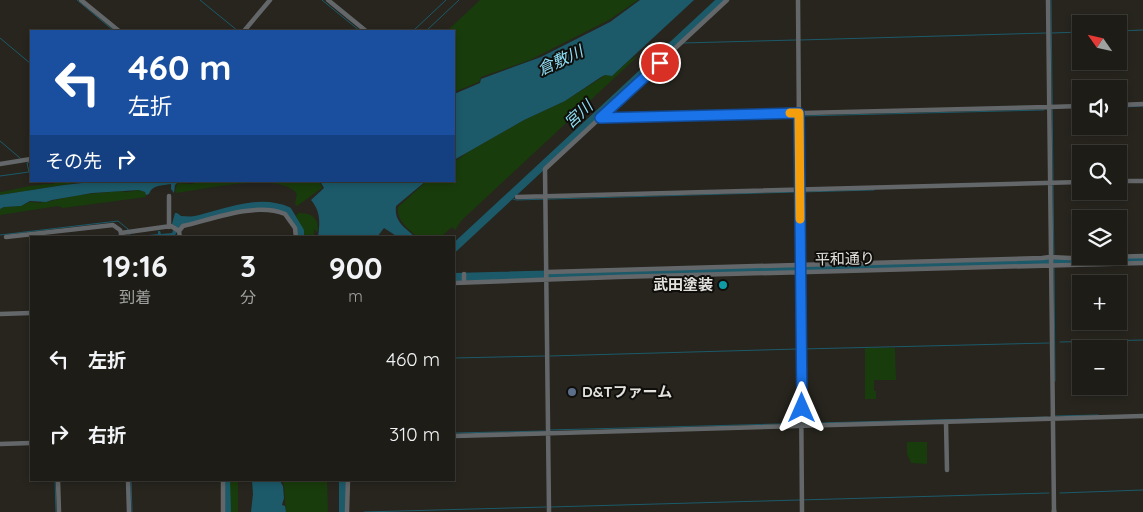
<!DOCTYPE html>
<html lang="ja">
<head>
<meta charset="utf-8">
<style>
	:root { --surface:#1d1c16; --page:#25251f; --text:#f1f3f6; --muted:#a0a1a1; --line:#3b3a35 }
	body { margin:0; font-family:Quicksand,"Noto Sans JP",sans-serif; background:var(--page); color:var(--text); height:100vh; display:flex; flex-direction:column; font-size:19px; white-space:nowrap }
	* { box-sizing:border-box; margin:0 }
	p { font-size:16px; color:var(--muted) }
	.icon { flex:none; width:28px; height:28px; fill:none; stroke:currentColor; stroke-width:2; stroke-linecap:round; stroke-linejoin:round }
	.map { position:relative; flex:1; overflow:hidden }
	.panel { position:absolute; left:30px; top:236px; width:425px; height:245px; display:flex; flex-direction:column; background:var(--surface); border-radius:0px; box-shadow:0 2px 8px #0003,0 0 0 1px var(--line) }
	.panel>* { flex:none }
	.hud { position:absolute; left:30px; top:30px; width:425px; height:152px; border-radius:0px; box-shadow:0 2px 8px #0003,0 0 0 1px var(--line); background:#1a4fa0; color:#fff; overflow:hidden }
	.needle { width:32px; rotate:304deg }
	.controls { position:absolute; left:1072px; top:15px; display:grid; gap:10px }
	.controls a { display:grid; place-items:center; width:55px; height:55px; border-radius:0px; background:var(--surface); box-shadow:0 2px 8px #0003,0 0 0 1px var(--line); font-size:25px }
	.pin { position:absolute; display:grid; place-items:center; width:42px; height:42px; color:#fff; margin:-21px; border:2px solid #fff; border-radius:50%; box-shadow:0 1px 5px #0007 }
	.me { position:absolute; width:55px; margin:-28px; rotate:0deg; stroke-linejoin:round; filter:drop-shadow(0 0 4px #0008) }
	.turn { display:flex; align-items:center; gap:18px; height:105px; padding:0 15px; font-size:22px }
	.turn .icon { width:65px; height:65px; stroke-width:2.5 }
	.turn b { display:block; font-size:35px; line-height:42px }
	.then { display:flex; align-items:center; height:48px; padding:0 15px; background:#0003; gap:10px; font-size:19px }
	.eta { display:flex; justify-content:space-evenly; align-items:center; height:85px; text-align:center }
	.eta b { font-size:30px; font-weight:700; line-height:35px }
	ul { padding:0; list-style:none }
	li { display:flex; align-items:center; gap:15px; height:75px; padding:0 15px }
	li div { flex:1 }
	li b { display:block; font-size:19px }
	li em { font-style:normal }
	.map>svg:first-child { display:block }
	.green { fill:#193c0c }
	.water { fill:#1c5a6a }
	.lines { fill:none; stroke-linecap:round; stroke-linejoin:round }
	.stream { stroke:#1c5a6a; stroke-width:1 }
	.river { stroke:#1c5a6a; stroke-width:8 }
	.minor { stroke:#646769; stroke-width:4.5 }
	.tertiary { stroke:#646769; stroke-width:5 }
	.route-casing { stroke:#114b97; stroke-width:12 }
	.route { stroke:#1a73e8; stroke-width:9 }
	.slow { stroke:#f59e0b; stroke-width:9 }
	.culture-dot { fill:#0f9aa8; stroke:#0f0e0b; stroke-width:2 }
	.service-dot { fill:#5c6f8a; stroke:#0f0e0b; stroke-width:2 }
	.labels { text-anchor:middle; stroke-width:4; stroke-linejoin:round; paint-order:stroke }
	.street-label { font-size:15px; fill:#e2e1dd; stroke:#0f0e0b }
	.poi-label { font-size:15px; font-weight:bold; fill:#e2e1dd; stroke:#0f0e0b; text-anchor:end }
	.water-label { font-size:16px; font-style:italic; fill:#8dddf5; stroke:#0f0e0b }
</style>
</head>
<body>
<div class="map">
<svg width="1143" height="512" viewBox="0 0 1143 512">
	<rect width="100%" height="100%" fill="#27251e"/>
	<!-- green -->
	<path class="green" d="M480,0h158l-29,20 -79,40 -49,17 -2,5 -25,10v-61h-7z
		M639,55l-178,166 -6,9 -3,-3 -11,10h-24c-9,-9 -21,-16 -19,-30l29,-26h27v-19l14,-10 56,-32 41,-19 36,-23 4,-3 7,1 18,-16z
		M61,181h32c-32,3 -62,10 -93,14v-3c18,-3 36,-9 54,-8l1,-2z
		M203,181h116l3,7 -25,18 -2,-2 2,-10c-15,-23 -96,-4 -121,-1l-1,-3 3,-7 13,1z
		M139,190l6,2 1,5 -83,11 -5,-2 -58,9v-6l5,-2 16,-1 9,-4 11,1 2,-2 3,1 32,-7 42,-4 7,1z
		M298,213c14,0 20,4 20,18l-2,1 -2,-4v9h-12v-8l-6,-13z
		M865,348h30l1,32h-22v11h2v8h-11z
		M907,442h20v22l-16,-1 -4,-9z
		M229,480h9v32h-9z
		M282,480h45l1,32h-42l-2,-26z"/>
	<!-- water -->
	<path class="water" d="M640,0h54l-82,76 -7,-1 -4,2 -36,24 -41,19 -70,40v-66l26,-11 1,-4 60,-22 69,-35z
		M100,181h101l-10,2 -13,-1 -3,3 -1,8 -3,-4v-5c-9,2 -18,0 -22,10l-3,1 -1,-3 -6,-2 -47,3 -40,7 -6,2 -16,-1 -9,5 -17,1 -4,2v-14l64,-10z
		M320,181h106l-30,25c-2,16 9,21 19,31h-17l-14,-9 -7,9h-59c2,-14 3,-25 -7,-37l13,-12z
		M175,213h2l4,3 17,1v4l-16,4 -7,10 1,2h-47l-1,-2 2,-1v3l28,-3v-3h2l1,3 11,-1 3,-7 -3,-2z
		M252,480h29v3l2,3 1,12 -2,7 3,1 1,6h-35l2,-18z"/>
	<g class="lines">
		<!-- stream -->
		<path class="stream" d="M77,0l37,31
			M200,0l38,31
			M322,0l38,31
			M1051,0l2,181
			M413,31l33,-31
			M426,31l33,-31
			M1119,31l24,-1
			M1052,33l29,-1
			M0,38l31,26
			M800,40l246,-7
			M683,43l113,-3
			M1124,107l19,-1
			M802,116l242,-6
			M602,120l196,-4
			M0,141l20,17
			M0,176l29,-4 -2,-9 4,-1
			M1053,185l1,79
			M801,192l73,-2
			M508,197l8,3 281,-8
			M0,235l118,-14 10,8v2
			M1054,268l1,113
			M1060,342l83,-2
			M802,349l247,-6
			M550,356l248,-7
			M454,358l91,-2
			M1055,416l43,-1
			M549,430l498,-13
			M454,433l91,-2
			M55,480l1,32
			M131,480l1,32
			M1060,493l83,-3
			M550,507l499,-14
			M364,512l182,-5"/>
		<!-- river -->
		<path class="river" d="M190,221c31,-6 67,-24 98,-10l12,20v7
			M454,248l267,-248
			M454,277l689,-18
			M226,480l1,32
			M343,512v-32"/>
		<!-- minor -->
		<path class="minor" d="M81,0l38,31
			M328,0l38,31
			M798,0l4,512
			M1048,0l6,511
			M244,31l26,-31
			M1119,105l24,-1
			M1049,107l32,-1
			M600,118l449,-11
			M0,164l31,-5
			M1119,181h24
			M169,196v31
			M517,197l564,-15
			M179,231l4,-5c30,-7 73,-24 102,-12l10,14 1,10
			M6,237l107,-12 7,5 1,3
			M121,238v-5l50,-7 8,5 1,7
			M547,272l495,-14 8,-1 20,1 73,-2
			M464,274v8
			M454,283l164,-6 525,-14
			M0,314l31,-1
			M946,422l1,48
			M454,436l689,-20
			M0,444l31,-1
			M58,480l1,32
			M128,480l1,32
			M223,480v32
			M347,512l1,-32
			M549,512l-4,-343 182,-169"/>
		<!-- tertiary -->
		<path class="tertiary" d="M1054,512v-1"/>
	</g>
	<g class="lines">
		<!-- route casing -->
		<g class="route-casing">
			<path id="route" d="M660,63l-60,55 199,-5 3,295"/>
		</g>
		<!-- route -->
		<use href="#route" class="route"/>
		<!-- slow -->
		<path class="slow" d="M790,113h9l1,106"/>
	</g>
	<!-- markers -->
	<circle class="culture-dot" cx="723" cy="285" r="5"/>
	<circle class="service-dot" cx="572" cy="392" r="5"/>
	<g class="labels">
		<!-- street labels -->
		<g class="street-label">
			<text transform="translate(845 259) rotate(-1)" y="5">平和通り</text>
		</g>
		<!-- poi labels -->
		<g class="poi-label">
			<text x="713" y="290">武田塗装</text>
			<text x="582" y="397" text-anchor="start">D&amp;Tファーム</text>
		</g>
		<!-- water labels -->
		<g class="water-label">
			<text transform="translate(560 60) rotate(-25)" y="6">倉敷川</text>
			<text transform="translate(578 114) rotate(-43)" y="6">宮川</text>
		</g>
	</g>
</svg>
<div class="controls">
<a><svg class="needle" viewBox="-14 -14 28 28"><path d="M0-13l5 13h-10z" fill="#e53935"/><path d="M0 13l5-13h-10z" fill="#a0a1a1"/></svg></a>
<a><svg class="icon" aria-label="sound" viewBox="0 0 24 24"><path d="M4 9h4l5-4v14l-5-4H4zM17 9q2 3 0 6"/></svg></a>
<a><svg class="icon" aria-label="search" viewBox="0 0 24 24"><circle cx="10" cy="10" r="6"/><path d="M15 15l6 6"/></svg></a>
<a><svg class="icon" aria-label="layers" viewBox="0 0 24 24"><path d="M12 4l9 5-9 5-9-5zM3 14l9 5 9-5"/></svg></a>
<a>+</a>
<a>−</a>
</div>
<div class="pin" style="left:660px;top:63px;background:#d93025"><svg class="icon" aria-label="arrive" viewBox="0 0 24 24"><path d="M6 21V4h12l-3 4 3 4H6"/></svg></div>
<svg class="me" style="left:802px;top:408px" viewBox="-20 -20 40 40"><path d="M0-17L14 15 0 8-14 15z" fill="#1a73e8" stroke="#fff" stroke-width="4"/></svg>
<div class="hud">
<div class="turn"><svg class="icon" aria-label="left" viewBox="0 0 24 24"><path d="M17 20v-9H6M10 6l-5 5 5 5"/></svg><div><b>460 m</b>左折</div></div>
<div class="then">その先<svg class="icon" aria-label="right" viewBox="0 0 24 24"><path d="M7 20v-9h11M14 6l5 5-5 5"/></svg></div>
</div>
<section class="panel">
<div class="eta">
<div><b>19:16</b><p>到着</p></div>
<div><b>3</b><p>分</p></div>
<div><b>900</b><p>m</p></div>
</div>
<ul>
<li><svg class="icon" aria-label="left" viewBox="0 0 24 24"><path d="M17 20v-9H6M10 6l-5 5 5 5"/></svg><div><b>左折</b></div><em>460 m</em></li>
<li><svg class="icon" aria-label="right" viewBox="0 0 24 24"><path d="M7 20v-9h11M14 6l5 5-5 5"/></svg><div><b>右折</b></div><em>310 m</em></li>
</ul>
</section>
</div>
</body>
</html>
